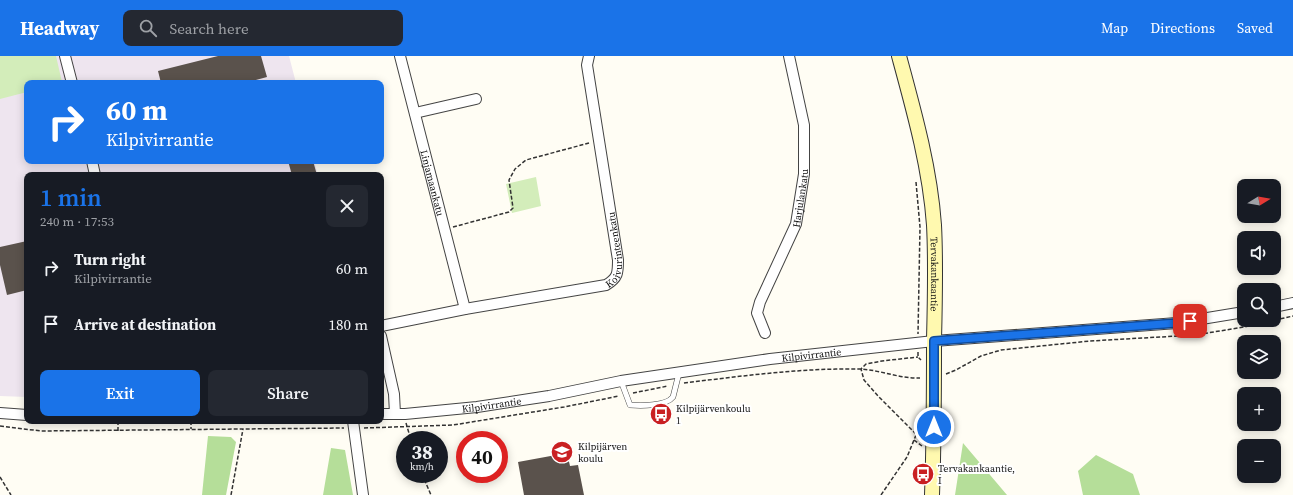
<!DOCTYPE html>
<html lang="en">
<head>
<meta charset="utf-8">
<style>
	:root { --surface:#171b24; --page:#242831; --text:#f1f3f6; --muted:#9ea1a6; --accent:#1a73e8 }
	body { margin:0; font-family:"Source Serif 4",serif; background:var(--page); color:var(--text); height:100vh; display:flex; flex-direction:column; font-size:15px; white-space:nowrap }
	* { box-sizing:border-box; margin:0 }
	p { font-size:13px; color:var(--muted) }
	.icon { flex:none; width:22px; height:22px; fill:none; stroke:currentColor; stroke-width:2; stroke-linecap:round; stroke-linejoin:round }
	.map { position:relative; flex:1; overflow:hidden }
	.side { position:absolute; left:24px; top:116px; width:360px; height:252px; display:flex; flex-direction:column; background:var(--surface); border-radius:8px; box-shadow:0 2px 10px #0003 }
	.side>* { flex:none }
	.banner { position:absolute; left:24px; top:24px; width:360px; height:84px; border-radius:8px; box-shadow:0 2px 10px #0003; background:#1a73e8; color:#fff; overflow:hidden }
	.needle { width:26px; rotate:79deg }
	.controls { position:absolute; left:1237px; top:123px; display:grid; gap:8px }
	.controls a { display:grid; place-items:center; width:44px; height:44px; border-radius:8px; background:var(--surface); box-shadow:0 2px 10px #0003; font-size:20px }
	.speed { position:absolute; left:396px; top:375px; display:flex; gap:8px; font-size:20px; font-weight:700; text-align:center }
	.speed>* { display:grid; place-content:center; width:52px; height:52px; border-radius:50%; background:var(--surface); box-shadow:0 2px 10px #0003; line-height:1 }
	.speed small { font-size:10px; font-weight:400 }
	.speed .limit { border:6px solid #d22; background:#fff; color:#111 }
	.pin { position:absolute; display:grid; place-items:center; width:34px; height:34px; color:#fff; margin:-17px; border-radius:8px; box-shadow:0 2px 6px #0006 }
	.me { position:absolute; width:44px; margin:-22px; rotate:0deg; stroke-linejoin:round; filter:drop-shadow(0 0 3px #0008) }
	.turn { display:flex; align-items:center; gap:14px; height:84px; padding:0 16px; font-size:18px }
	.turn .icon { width:52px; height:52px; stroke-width:2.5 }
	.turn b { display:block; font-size:28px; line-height:34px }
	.round { display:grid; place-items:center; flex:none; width:42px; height:42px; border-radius:8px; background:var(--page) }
	.headline { display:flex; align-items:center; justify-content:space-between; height:68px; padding:0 16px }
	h1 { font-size:24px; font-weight:600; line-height:30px; color:var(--accent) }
	.button { display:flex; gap:8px; margin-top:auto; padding:8px 16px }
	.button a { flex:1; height:46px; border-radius:8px; background:var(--accent); color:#fff; font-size:16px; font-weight:600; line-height:46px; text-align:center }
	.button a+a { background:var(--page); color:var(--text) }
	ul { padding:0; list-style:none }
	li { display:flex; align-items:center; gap:12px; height:56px; padding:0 16px }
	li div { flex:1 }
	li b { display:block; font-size:15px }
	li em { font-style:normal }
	header { display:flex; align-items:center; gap:24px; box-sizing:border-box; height:56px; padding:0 20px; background:var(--accent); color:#fff }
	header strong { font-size:19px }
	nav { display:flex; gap:22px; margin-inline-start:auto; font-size:14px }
	.search { width:280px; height:36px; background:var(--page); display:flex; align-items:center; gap:10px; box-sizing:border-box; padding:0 14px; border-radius:8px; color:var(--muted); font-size:15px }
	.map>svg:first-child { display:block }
	.industrial { fill:#eee5ef }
	.green { fill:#d3edba }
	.forest { fill:#b5de99 }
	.building { fill:#5a524c }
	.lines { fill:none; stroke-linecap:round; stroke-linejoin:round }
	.lane-casing { stroke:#444; stroke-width:6 }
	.street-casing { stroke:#444; stroke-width:12 }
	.secondary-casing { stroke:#333; stroke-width:16 }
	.path { stroke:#333; stroke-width:1.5; stroke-dasharray:4 2; stroke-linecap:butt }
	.lane { stroke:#fff; stroke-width:5 }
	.street { stroke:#fff; stroke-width:10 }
	.secondary { stroke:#fff9af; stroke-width:14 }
	.route-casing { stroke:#114b97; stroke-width:10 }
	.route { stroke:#1a73e8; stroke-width:7 }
	.labels { text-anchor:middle; stroke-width:4; stroke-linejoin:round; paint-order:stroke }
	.street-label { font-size:10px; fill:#111; stroke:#fff }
	.poi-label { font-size:10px; fill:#111; stroke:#fff; text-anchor:start }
</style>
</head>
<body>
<header>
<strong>Headway</strong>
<div class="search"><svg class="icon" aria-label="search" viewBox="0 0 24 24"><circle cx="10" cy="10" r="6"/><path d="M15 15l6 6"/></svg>Search here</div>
<nav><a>Map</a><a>Directions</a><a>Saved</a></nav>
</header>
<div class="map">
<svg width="1293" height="439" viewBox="0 0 1293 439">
	<rect width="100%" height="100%" fill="#fffdf4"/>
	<!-- industrial -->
	<path class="industrial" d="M0,0h289l7,27h-269v78h287l4,14h-291v222l-27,-1z"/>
	<!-- green -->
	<path class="green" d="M0,0h56l6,26 -35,1v9l-27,7z
		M536,121l5,29 -29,7 -6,-29z"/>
	<!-- forest -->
	<path class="forest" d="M208,380l23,1 5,5 -10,53h-24z
		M963,387l44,52h-52z
		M331,392l14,2 8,45h-30z
		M1096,399l37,19 7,21h-57l-5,-24z"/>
	<!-- building -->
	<path class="building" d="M218,0h43l6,21 -23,6h-83l-3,-12z
		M288,105h25l4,14h-25z
		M27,185v49l-20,5 -7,-30v-18z
		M567,397l3,13 8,-1 6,30h-60l-6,-33z"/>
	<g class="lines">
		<!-- lane casing -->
		<g class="lane-casing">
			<path id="lane" d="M621,325l9,24c11,1 36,1 43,-8l6,-24"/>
		</g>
		<!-- street casing -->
		<g class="street-casing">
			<g id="street">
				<path d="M65,0l7,27"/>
				<path id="s1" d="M400,0l65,253"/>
				<path d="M415,57l61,-14"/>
				<path d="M92,105l3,14"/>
				<path d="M1274,251l19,-4"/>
				<path id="s2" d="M381,270l84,-17 141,-24c12,-7 12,-12 12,-25l-31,-195 2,-9"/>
				<path id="s3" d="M765,277l-8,-20 3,-11 36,-78 8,-50v-49l-15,-69"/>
				<path d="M381,280l13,58 1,20"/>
				<path d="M0,357l27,2"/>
				<path id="s4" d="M381,358h24l72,-7 72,-11 72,-15 149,-22 164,-18 243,-18 67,-11"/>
				<path d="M353,365l10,74"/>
			</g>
		</g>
		<!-- secondary casing -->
		<g class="secondary-casing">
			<g id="secondary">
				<path id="s5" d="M899,0c15,55 31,112 35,169 2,38 1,77 0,115 0,52 0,103 -2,155"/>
			</g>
		</g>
		<!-- path -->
		<path class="path" d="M916,126l4,45 -2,107
			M453,171l56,-15 4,-4 -4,-28 6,-11 11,-9 63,-17
			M918,296v5l3,3
			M946,318l10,-4 25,-14 20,-6 89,-9 105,-6 49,-8 49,-11
			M684,327c58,-7 117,-15 176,-14 21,1 40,10 60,9
			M633,337l35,-7
			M191,365v8
			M406,367l5,17
			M0,370l41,5 303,-3
			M364,372l89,-3 111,-18 55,-11
			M118,375v-10
			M916,378l-38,-38 -14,-16 -3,-11 5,-5 16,-3 36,-4
			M914,384l8,6
			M422,418l9,21
			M0,421l11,18
			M231,439l12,-66
			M881,439l26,-38 14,-34"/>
		<!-- lane -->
		<use href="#lane" class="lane"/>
		<!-- street -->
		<use href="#street" class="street"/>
		<!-- secondary -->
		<use href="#secondary" class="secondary"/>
	</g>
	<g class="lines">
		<!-- route casing -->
		<g class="route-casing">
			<path id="route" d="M934,371v-86l243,-18 13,-2"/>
		</g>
		<!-- route -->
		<use href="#route" class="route"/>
	</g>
	<!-- icons -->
	<defs>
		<g id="bus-disc" transform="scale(1.15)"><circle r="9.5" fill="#c92022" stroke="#fff"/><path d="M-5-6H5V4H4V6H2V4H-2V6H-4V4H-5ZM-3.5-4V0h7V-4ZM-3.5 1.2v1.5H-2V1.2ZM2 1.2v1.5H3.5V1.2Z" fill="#fff"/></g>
		<g id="school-disc" transform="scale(1.15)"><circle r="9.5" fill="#c92022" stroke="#fff"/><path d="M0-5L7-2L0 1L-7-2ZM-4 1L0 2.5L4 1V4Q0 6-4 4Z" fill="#fff"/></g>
	</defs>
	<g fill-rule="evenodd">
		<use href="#bus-disc" x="661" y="358"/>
		<use href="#school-disc" x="562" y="396"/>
		<use href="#bus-disc" x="923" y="418"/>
	</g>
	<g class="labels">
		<!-- street labels -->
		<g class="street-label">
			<text dy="4" stroke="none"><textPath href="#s1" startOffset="131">Linjamaankatu</textPath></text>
			<text dy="4" stroke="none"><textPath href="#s3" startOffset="145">Harjulankatu</textPath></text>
			<text dy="4" stroke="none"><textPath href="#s2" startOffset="268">Koivurinteenkatu</textPath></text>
			<text dy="4" stroke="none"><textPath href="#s5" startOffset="222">Tervakankaantie</textPath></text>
			<text dy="4" stroke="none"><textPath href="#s4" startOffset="435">Kilpivirrantie</textPath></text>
			<text dy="4" stroke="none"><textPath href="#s4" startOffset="111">Kilpivirrantie</textPath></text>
		</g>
		<!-- poi labels -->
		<g class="poi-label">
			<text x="676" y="356">Kilpijärvenkoulu<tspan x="676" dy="12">1</tspan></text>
			<text x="578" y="394">Kilpijärven<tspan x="578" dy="12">koulu</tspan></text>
			<text x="938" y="416">Tervakankaantie,<tspan x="938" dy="12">I</tspan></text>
		</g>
	</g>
</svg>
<div class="controls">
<a><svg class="needle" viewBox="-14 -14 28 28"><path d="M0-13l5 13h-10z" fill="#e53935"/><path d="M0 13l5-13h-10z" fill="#9ea1a6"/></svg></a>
<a><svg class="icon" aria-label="sound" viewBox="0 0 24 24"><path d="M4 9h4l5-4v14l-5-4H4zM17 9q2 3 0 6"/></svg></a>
<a><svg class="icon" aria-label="search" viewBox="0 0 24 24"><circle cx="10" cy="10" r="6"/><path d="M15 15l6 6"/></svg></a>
<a><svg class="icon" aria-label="layers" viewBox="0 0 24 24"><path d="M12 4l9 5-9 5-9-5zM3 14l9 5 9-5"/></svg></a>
<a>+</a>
<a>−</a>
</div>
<div class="speed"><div>38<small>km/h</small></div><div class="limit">40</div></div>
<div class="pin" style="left:1190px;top:265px;background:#d93025"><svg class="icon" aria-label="arrive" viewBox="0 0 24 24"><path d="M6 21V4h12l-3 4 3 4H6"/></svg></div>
<svg class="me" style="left:934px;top:371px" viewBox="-20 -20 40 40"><circle r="17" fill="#1a73e8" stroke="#fff" stroke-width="3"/><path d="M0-11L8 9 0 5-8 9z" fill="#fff"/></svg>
<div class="banner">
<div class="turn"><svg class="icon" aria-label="right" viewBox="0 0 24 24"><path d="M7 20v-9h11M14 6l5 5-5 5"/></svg><div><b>60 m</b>Kilpivirrantie</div></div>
</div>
<section class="side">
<div class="headline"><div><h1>1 min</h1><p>240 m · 17:53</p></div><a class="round"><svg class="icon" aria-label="close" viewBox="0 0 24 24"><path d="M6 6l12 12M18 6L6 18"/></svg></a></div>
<ul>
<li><svg class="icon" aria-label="right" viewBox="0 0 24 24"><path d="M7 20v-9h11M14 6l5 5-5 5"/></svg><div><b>Turn right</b><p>Kilpivirrantie</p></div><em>60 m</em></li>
<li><svg class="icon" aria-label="arrive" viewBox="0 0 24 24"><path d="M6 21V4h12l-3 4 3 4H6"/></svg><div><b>Arrive at destination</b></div><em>180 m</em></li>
</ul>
<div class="button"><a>Exit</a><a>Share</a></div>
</section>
</div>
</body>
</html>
